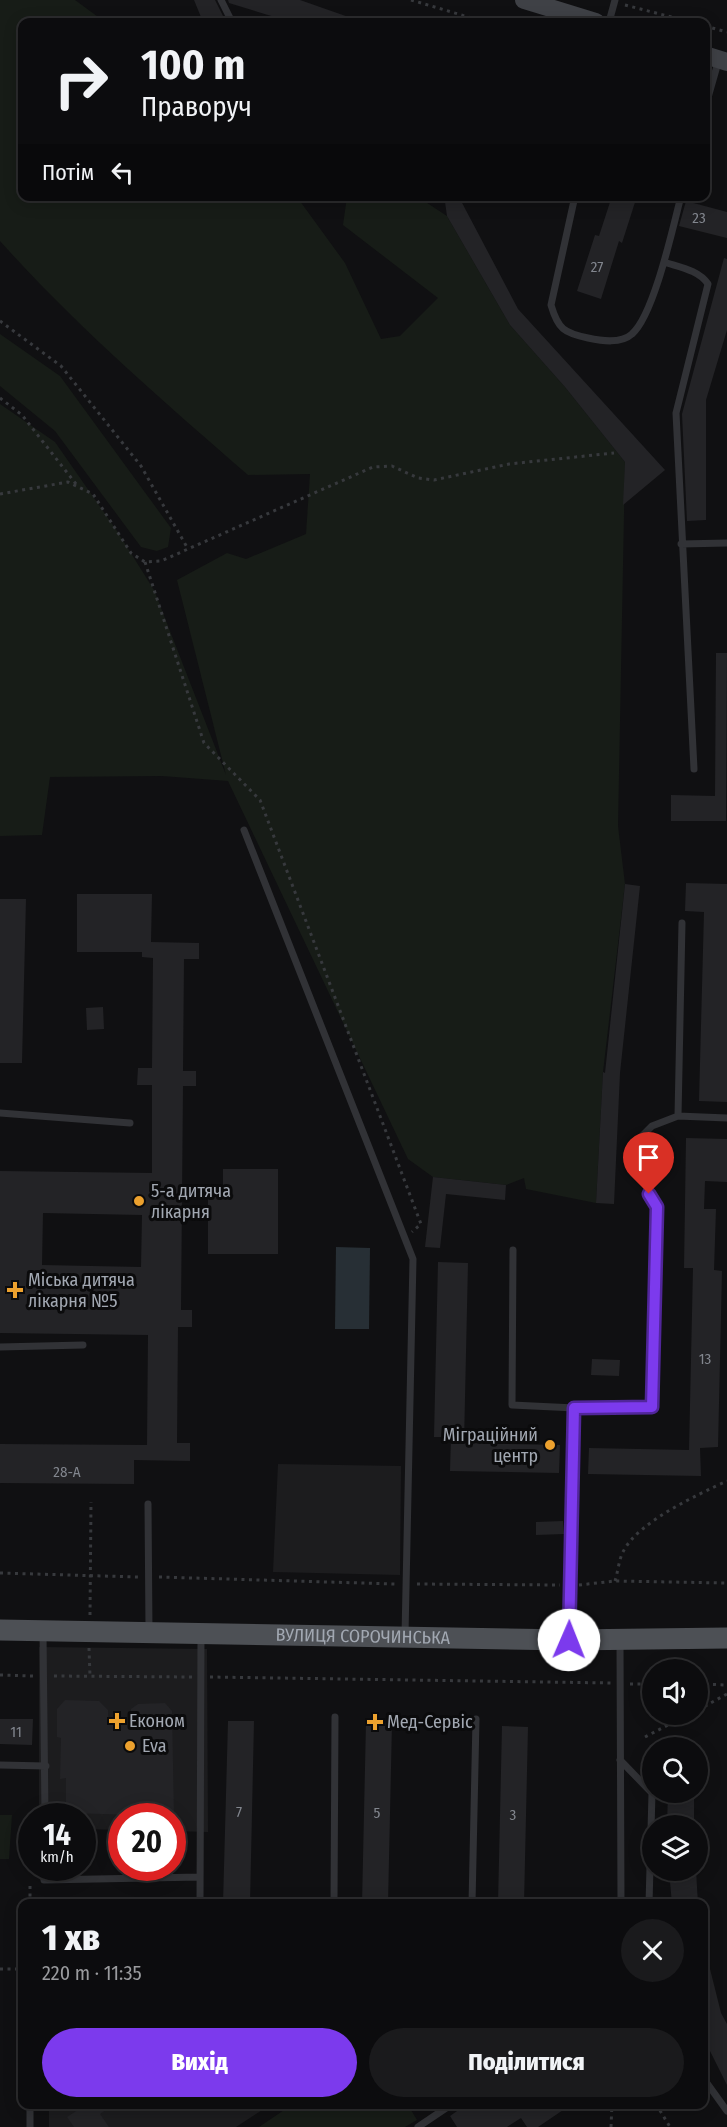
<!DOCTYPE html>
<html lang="uk">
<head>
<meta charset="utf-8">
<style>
	:root { --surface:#0c0c0e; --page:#1a1a1c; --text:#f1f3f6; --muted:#9a9b9e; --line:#2c2c2e; --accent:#7c3aed }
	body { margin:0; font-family:"Fira Sans Condensed",sans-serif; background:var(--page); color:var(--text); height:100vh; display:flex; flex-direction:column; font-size:22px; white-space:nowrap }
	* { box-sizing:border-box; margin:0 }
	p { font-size:20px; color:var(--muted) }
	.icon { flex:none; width:33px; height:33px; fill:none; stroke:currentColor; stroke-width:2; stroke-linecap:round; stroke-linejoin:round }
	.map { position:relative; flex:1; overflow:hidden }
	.details { position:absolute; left:18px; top:1899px; width:690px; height:210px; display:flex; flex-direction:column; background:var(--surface); border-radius:12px; box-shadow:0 3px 15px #0003,0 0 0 2px var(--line) }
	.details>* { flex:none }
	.banner { position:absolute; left:18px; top:18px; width:692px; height:183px; border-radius:12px; box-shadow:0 3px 15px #0003,0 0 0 2px var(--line); background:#0c0c0e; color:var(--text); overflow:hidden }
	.controls { position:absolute; left:642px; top:1659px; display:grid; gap:12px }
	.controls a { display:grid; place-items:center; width:66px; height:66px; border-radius:50%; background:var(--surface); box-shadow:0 3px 15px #0003,0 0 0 2px var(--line); font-size:30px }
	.speed { position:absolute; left:18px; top:1803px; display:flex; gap:12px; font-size:30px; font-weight:700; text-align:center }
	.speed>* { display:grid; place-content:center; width:78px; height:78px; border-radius:50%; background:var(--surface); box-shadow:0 3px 15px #0003,0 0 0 2px var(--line); line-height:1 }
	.speed small { font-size:15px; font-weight:400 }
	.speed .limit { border:9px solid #d22; background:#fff; color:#111 }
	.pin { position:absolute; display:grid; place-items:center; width:51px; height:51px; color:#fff; margin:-62px -26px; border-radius:50% 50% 50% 0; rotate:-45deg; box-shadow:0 0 6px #0007 }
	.pin .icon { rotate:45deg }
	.me { position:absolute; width:66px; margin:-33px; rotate:1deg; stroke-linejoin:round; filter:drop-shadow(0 0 4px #0008) }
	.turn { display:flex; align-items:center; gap:21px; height:126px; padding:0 24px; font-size:27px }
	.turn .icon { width:78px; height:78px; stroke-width:2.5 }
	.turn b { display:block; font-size:42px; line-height:51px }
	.then { display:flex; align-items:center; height:57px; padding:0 24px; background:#0003; gap:12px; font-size:22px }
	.round { display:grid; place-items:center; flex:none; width:63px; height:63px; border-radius:32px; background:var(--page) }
	.overview { display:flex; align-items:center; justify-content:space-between; height:102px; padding:0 24px }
	h1 { font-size:36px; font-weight:800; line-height:45px }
	.primary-button { display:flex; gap:12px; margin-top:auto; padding:12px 24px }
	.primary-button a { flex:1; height:69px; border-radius:36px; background:var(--accent); color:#fff; font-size:24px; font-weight:800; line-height:69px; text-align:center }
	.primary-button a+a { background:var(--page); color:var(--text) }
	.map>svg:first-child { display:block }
	.built { fill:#1c1c1e }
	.green { fill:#171c17 }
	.water { fill:#272f35 }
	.building { fill:#232326; fill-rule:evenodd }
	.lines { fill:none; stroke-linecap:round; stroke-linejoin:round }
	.path { stroke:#37393d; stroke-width:3; stroke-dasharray:3 4.5; stroke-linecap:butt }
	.lane { stroke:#313236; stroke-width:7 }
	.secondary { stroke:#3f4146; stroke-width:18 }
	.primary { stroke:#4d5055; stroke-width:21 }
	.route-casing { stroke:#51269a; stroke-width:15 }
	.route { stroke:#7c3aed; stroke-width:10 }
	.poi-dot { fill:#eca12e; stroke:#0b0b0c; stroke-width:2 }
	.labels { text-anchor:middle; stroke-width:6; stroke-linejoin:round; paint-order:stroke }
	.number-label { font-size:15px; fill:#82868e }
	.poi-label { font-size:18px; fill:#a2a8b2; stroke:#0b0b0c; text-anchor:start }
	.street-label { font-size:18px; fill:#a2a8b2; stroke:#0b0b0c }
</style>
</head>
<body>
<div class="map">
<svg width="727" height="2127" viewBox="0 0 727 2127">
	<rect width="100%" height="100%" fill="#101012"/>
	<!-- built -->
	<path class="built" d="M278,1464l123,2 -1,109 -127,-3z
		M39,1647l168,2 1,183 -35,-1 -1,-15h-50l-1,14 -38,-1 -1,-13h-43z
		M49,2105h221l-34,22h-187z"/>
	<!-- green -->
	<path class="green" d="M0,0h75l30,22h-83v174l275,1 48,66 36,76 19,-3 38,-38 -95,-73 4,-28h71l29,19 63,109 55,62 60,75 -7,364 7,58 -22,188 -7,131 -70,-14 -2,-11 -18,7 -73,-8 -25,-18 -180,-378 -66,-5 -112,1 -8,58 -42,1v-432l55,38 62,89 37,59 72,185 -49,-195 50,-27 19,6 60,-25 4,-60 -62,1c-86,-75 -172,-149 -248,-234z
		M0,334l60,42 111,152 -3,19 -11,4 -16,-4 -86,-116 -55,-45z
		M0,1815h12l-3,44h-9z
		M293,2104l115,1 9,15 -12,7h-146z"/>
	<!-- water -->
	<path class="water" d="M336,1247l34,1 -1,81h-34z"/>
	<!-- building -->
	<path class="building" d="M194,0h21l11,22h-23z
		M228,0h72l57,20 -1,2h-65l-62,-19z
		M612,196h25l-15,47 -3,-2 -18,58 -24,-8 18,-56 4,1z
		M454,197l6,2 58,110 147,161 -42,35 2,-43 -60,-75 -55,-62 -63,-109 -2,-14z
		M686,201l41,11v26l-48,-12z
		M724,258l3,1v71l-21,70v120l-19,1 -5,-107z
		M716,653h11l-1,168h-55v-26l44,1z
		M686,883l41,1v218l-28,-1 5,-189 -19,-1z
		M625,884l15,2 -20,187 -6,131 -18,-1 7,-131 2,1z
		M77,894h75l-1,48 48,1v16h-15l-1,112h13v15h-13l-2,224h11v17h-14l-1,116h13v18l-56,-1v24l-134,-1v-39l147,1 1,-110 -148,-2v-162l152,2v-88h-15l1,-17h14l1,-110 -11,-1v-5h-65zM43,1213l99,2 -1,52 -99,-2z
		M0,899h26l-4,164h-22z
		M103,1007l1,22 -17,1 -1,-22z
		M686,1138l41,1v43l-22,-1 -1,28h12l-2,61 8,1 -4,176 -18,1 1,28 -113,-2 1,-26 100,2 4,-182h-9z
		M223,1169h55v85h-70v-57h15z
		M433,1177l73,8 -1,15 -59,-6 -6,54 -15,-1z
		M438,1262l30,1 -4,180 96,2 -1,28 -109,-2 1,-34h-17z
		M592,1359l28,1 -1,16 -28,-1z
		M563,1521l1,13 -28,1v-13z
		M65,1700l34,1 9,9v10h22l1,-11 7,-5 27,-1 7,8 2,105 -108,-3v-35l-6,1 1,-41 -4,-1v-28z
		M0,1719h33l-1,26 -32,-1z
		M228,1721h26l-4,183h-27z
		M366,1722l26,1 -4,181h-26z
		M502,1726l26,1 -4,177h-26z
		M668,1792h26v34h-27z
		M669,1870h27l2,34h-26z
		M704,1961h4l13,52 6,11v61l-23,-46z
		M87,2104h27l-14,10 9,13h-35l-7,-10z
		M467,2104h13l4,7 9,-7h79l-34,23h-11l-6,-9 -14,9h-50l-7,-11z"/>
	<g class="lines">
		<!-- path -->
		<path class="path" d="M411,0l74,22
			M625,5l66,17
			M705,26l22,6
			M0,321l61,45 80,100 47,83
			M0,398l22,17 54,69
			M0,494l68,-12 25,12 38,59 14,9 16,-1 212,-94 19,-1 26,12 16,2 75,-16 105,-11
			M145,562l59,181 56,57 161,424 -9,8
			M0,1573l138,4
			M159,1577l236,7
			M615,1581c3,-9 4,-23 9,-31 16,-29 73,-55 103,-69
			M417,1584l143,1
			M579,1585l36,-4 112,2
			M90,1615l1,-113
			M89,1648l1,28
			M0,1675l33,1
			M54,1676l138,1
			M210,1677l402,6
			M630,1684h22
			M698,1684l29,1
			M698,1710l29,-16
			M645,1737l44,-23
			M30,1904v-22
			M0,1969h22
			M656,2104l14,23
			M611,2127l1,-23"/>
		<!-- lane -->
		<path class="lane" d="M221,0l11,22
			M609,22l6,-22
			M705,108l14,-49
			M575,196l-24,109c7,24 13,28 37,33 14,3 33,6 44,-4 22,-19 41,-107 49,-138
			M664,262c15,5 35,8 44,22l-32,129 18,356
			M681,544l46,-1
			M244,830l169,429 -8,376
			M682,923l-4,193 49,2
			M0,1113l130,10
			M513,1250l-1,155 63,3
			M0,1347l83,-2
			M148,1504l1,126
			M43,1633l2,183
			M569,1637l6,-229 77,-1 5,-200 -23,-44 -1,-18 19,-19 26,-10
			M620,1642l1,262
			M620,1760l32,33 -3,111
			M0,1765l46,1
			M44,1868v12l156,-3
			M200,1904l1,-268
			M334,1904l1,-187
			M472,1904l4,-185
			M704,2079l23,32
			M30,2127v-23
			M418,2127l34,-23"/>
		<!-- secondary -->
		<path class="secondary" d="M524,0l72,22
			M705,55l22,7"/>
		<!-- primary -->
		<path class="primary" id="s1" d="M0,1630l569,10 158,-2"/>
	</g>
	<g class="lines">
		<!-- route casing -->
		<g class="route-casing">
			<path id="route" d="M569,1640l5,-232 78,-1 5,-200 -8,-13"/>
		</g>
		<!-- route -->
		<use href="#route" class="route"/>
	</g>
	<!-- markers -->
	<g class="poi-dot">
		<circle cx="139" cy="1201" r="6"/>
		<path d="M12 1281h6v6h6v6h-6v6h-6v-6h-6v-6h6z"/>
		<circle cx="550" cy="1445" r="6"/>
		<path d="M114 1712h6v6h6v6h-6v6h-6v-6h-6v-6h6z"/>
		<path d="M372 1713h6v6h6v6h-6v6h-6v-6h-6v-6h6z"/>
		<circle cx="130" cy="1746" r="6"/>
	</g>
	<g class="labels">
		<!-- number labels -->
		<g class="number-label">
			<text x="699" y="223">23</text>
			<text x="597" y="272">27</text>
			<text x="705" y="1364">13</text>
			<text x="67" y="1477">28-А</text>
			<text x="16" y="1737">11</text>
			<text x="239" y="1817">7</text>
			<text x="377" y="1818">5</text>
			<text x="513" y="1820">3</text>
		</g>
		<!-- poi labels -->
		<g class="poi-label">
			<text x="151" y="1197">5-а дитяча<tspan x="151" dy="21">лікарня</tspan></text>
			<text x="28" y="1286">Міська дитяча<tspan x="28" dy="21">лікарня №5</tspan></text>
			<text x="538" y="1441" text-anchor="end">Міграційний<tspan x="538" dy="21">центр</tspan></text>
			<text x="129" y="1727">Економ</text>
			<text x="387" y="1728">Мед-Сервіс</text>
			<text x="142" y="1752">Eva</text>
		</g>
		<!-- street labels -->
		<g class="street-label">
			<text dy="6" stroke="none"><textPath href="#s1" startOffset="363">ВУЛИЦЯ СОРОЧИНСЬКА</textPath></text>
		</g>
	</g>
</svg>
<div class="controls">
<a><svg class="icon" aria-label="sound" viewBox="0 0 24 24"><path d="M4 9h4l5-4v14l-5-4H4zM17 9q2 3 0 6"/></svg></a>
<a><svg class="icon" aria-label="search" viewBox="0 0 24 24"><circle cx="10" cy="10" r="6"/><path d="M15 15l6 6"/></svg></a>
<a><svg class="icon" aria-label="layers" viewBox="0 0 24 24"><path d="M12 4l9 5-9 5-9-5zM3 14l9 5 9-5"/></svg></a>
</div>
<div class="speed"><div>14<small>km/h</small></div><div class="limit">20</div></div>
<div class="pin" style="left:649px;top:1194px;background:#d93025"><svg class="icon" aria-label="arrive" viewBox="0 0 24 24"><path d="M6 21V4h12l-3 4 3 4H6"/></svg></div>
<svg class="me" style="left:569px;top:1640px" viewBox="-20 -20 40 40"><circle r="19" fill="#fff"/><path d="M0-13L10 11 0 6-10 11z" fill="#7c3aed"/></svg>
<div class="banner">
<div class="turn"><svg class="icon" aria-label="right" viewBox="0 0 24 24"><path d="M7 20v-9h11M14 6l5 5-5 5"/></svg><div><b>100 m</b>Праворуч</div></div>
<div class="then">Потім<svg class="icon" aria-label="left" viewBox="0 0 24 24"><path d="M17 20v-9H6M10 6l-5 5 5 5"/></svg></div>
</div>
<section class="details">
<div class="overview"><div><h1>1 хв</h1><p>220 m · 11:35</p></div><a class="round"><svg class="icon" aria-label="close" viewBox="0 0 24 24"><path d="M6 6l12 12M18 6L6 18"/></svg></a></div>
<div class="primary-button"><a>Вихід</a><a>Поділитися</a></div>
</section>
</div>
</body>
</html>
